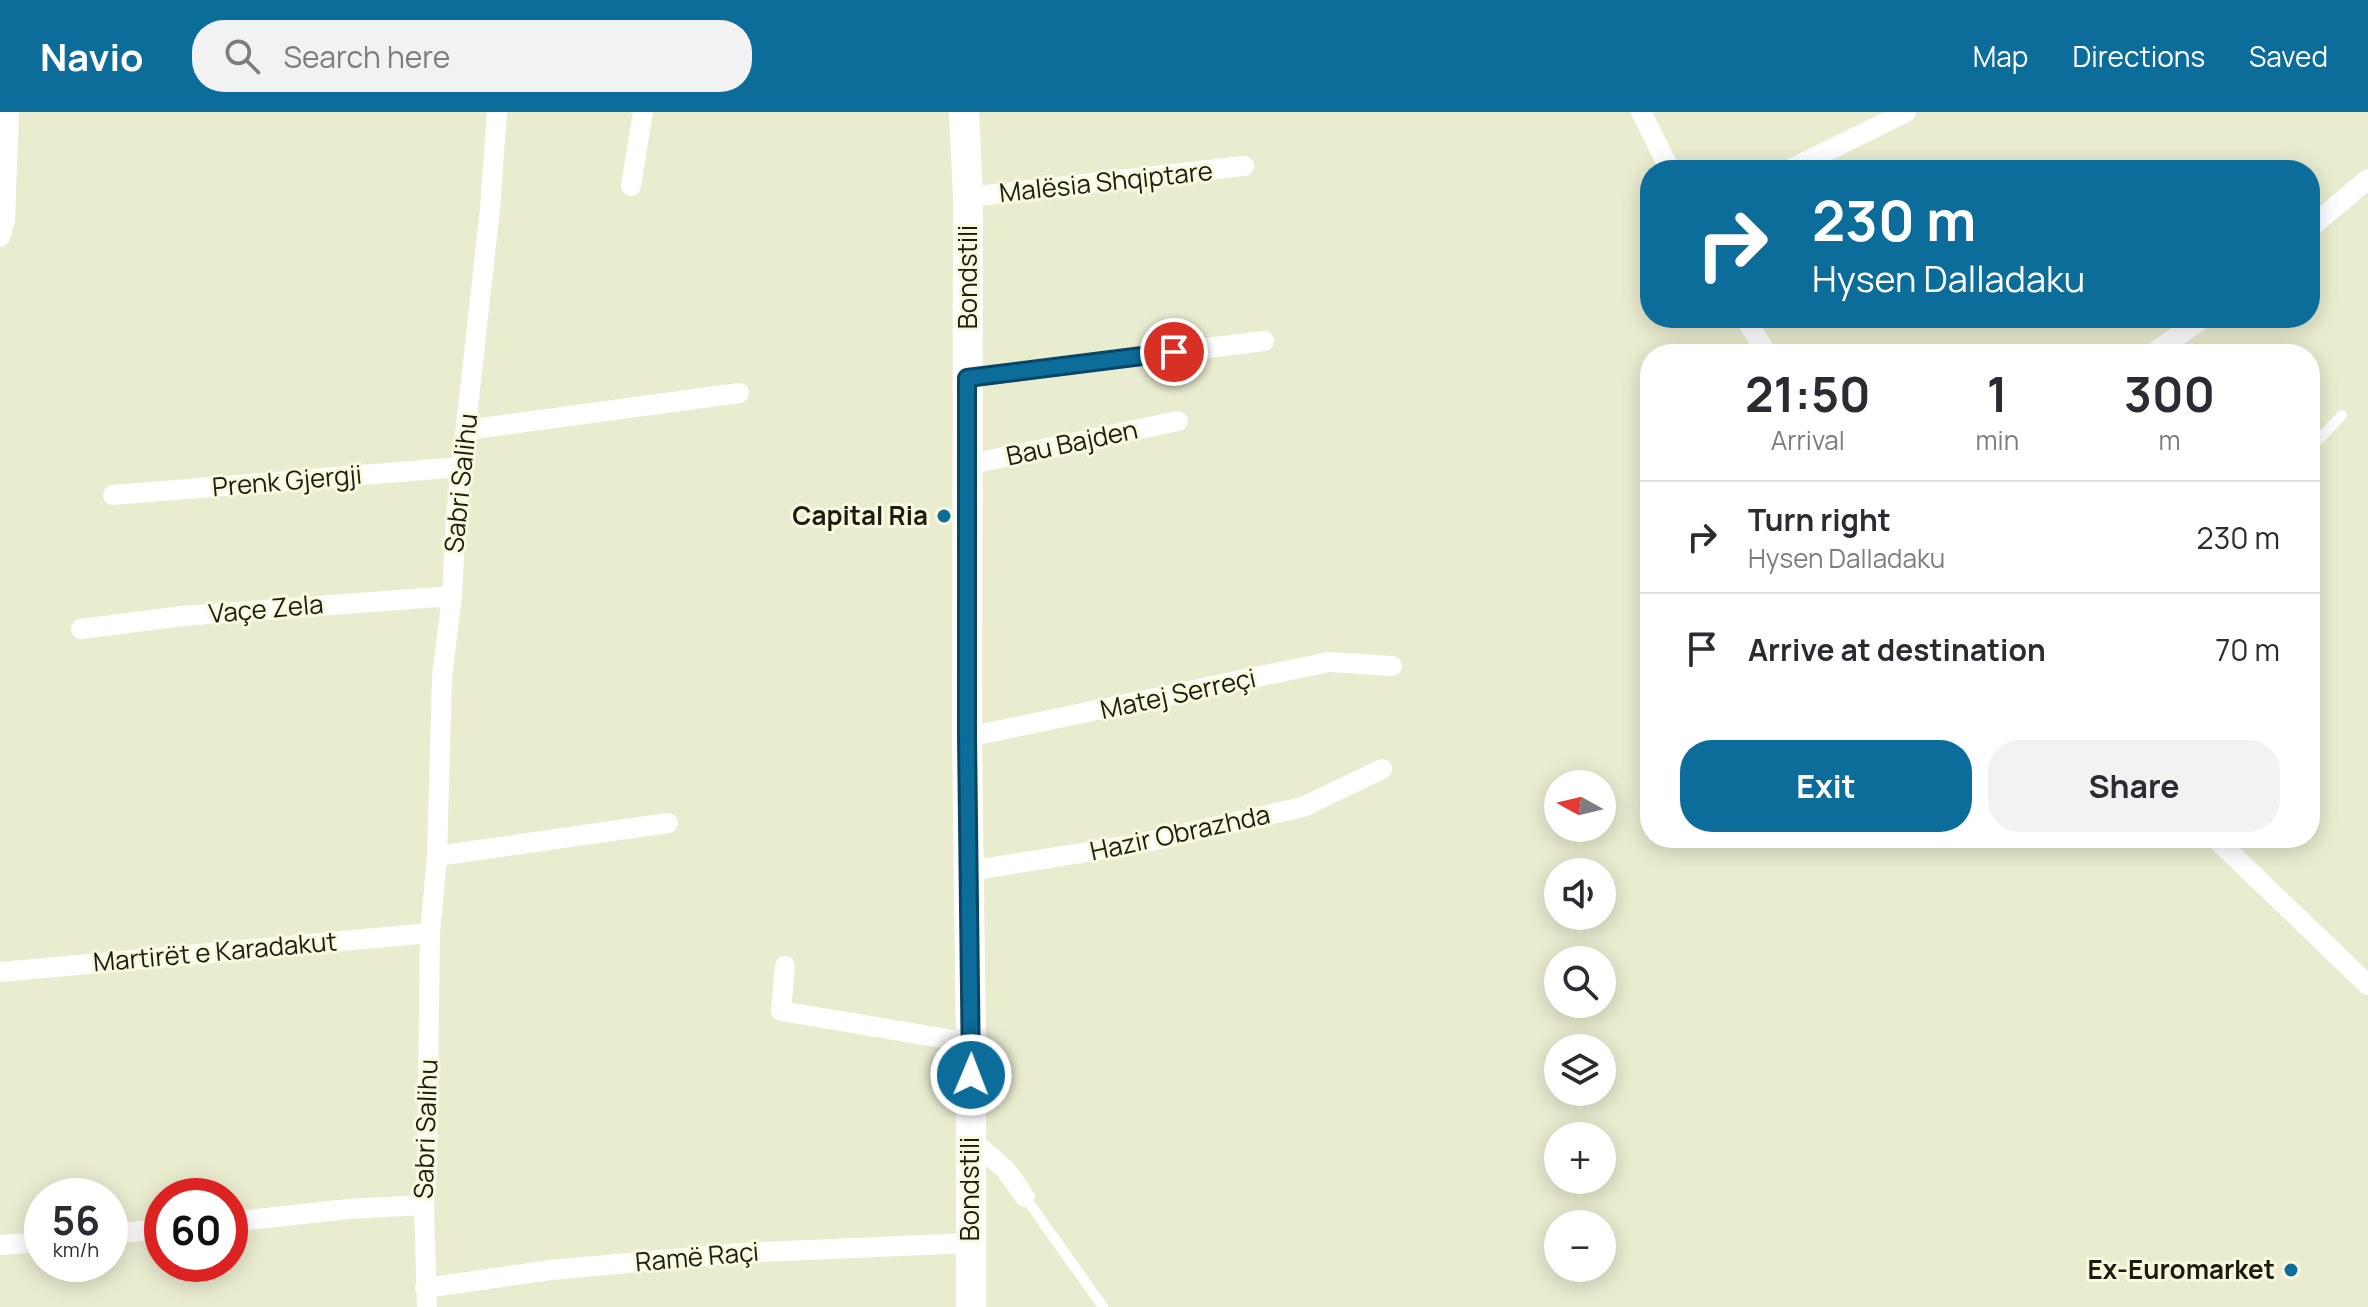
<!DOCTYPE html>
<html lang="en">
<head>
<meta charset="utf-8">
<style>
	:root { --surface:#fff; --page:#f2f2f3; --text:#2b2b33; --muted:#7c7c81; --line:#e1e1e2; --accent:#0c6c9a }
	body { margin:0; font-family:Manrope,sans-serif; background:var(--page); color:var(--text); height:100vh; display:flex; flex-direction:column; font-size:30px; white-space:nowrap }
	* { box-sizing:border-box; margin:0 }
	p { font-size:26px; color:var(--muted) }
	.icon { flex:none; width:44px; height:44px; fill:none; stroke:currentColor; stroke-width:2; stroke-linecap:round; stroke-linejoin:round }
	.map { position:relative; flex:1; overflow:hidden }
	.sheet { position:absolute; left:1640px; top:232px; width:680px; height:504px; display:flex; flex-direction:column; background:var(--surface); border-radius:32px; box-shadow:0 4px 20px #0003 }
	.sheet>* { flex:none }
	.top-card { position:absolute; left:1640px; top:48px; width:680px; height:168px; border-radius:32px; box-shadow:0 4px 20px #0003; background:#0c6c9a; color:#fff; overflow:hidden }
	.needle { width:52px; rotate:278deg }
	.tools { position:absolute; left:1544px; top:658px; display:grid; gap:16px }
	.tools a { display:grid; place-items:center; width:72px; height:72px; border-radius:50%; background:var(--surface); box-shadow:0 4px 20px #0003; font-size:40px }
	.speed { position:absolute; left:24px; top:1066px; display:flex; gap:16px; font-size:40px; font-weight:700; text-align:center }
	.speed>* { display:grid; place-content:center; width:104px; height:104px; border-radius:50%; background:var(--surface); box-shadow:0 4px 20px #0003; line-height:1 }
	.speed small { font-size:20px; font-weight:400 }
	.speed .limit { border:12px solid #d22; background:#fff; color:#111 }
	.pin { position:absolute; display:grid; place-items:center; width:68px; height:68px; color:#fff; margin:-34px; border:4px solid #fff; border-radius:50%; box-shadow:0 2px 8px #0007 }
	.me { position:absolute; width:88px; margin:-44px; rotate:1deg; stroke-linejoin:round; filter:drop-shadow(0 0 6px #0008) }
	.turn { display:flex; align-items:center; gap:28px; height:168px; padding:0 40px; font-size:36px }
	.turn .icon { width:104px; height:104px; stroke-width:2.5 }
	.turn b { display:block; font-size:56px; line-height:68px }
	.eta { display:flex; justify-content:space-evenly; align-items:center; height:136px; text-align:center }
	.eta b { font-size:48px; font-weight:700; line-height:56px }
	.button { display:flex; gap:16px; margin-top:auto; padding:16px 40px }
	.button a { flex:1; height:92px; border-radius:32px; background:var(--accent); color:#fff; font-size:32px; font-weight:700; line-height:92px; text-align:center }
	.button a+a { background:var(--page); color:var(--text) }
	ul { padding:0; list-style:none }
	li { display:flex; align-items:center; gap:24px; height:112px; padding:0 40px; border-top:2px solid var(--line) }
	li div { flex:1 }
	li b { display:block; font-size:30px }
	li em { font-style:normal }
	header { display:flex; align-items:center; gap:48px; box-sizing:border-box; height:112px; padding:0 40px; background:var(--accent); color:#fff }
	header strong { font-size:38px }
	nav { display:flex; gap:44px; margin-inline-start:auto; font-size:28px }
	.search { width:560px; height:72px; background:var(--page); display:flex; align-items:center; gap:20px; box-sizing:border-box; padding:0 28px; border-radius:32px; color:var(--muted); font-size:30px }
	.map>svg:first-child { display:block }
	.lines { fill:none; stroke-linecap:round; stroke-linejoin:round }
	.lane { stroke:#fff; stroke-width:10 }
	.street { stroke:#fff; stroke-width:20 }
	.primary { stroke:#fff; stroke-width:30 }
	.route-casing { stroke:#084664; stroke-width:20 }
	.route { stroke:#0c6c9a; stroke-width:14 }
	.poi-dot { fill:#0c6c9a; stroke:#f8f9dd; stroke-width:3 }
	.labels { text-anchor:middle; stroke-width:6; stroke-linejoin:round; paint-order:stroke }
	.street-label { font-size:26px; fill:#1c1c13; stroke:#f8f9dd }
	.poi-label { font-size:26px; font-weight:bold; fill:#1c1c13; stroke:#f8f9dd; text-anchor:end }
</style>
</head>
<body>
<header>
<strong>Navio</strong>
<div class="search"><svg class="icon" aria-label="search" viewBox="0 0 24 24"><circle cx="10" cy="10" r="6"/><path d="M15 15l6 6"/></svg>Search here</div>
<nav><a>Map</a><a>Directions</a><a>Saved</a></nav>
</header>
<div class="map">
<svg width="2368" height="1195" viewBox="0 0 2368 1195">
	<rect width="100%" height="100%" fill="#eaecd0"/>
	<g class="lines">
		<!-- lane -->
		<path class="lane" d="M2310,337l32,-34
			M1025,1085l78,110"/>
		<!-- street -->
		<path class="street" d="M1641,0l29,58
			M1789,58l117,-58
			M631,74l12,-74
			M968,85l276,-31
			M2310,116l58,-49
			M0,125l5,-16 4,-109
			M1745,206l22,36
			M2152,242l51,-36
			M967,266l297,-37
			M466,318l273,-37
			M966,353l212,-44
			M113,383l348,-28
			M81,517l102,-13 269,-20
			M967,625l362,-75 63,4
			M2215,726l153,147
			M437,744l231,-33
			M969,759l168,-27 166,-37 79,-38
			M785,854l-4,45 190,32
			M0,860l430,-39
			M970,1027l36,31 19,27
			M230,1110l118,-13 76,-4
			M110,1122l52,-5
			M0,1133l42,-3
			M425,1176l126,-18 188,-17 231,-10
			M427,1195l-3,-102 3,-39 3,-233 7,-77 5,-179 10,-81 4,-80 34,-307 7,-97"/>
		<!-- primary -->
		<path class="primary" d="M964,0l4,85 -1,540 4,306v264"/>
	</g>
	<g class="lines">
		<!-- route casing -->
		<g class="route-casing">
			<path id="route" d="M971,963l-4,-338v-359l207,-26"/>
		</g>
		<!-- route -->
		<use href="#route" class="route"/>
	</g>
	<!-- markers -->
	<g class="poi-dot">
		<circle cx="944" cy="404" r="8"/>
		<circle cx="2291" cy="1158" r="8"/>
	</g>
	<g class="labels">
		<!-- street labels -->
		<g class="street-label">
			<text transform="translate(1106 70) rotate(-6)" y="9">Malësia Shqiptare</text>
			<text transform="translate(968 165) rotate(-90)" y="9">Bondstili</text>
			<text transform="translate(1072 331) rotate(-12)" y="9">Bau Bajden</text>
			<text transform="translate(287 369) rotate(-5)" y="9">Prenk Gjergji</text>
			<text transform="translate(461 371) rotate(-84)" y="9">Sabri Salihu</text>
			<text transform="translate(266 497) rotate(-5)" y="9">Vaçe Zela</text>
			<text transform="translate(1178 582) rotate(-12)" y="9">Matej Serreçi</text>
			<text transform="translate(1180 721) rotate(-12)" y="9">Hazir Obrazhda</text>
			<text transform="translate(215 840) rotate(-5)" y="9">Martirët e Karadakut</text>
			<text transform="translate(426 1017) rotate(-88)" y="9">Sabri Salihu</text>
			<text transform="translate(970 1077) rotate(-90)" y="9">Bondstili</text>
			<text transform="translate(697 1145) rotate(-5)" y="9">Ramë Raçi</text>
		</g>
		<!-- poi labels -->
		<g class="poi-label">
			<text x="928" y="413">Capital Ria</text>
			<text x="2275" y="1167">Ex-Euromarket</text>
		</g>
	</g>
</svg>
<div class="tools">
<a><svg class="needle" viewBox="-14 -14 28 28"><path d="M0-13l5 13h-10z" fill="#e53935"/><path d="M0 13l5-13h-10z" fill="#7c7c81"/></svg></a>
<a><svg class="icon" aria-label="sound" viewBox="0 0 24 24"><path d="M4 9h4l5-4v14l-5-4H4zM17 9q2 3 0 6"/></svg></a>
<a><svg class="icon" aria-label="search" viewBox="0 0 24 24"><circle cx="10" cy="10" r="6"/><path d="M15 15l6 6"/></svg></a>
<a><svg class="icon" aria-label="layers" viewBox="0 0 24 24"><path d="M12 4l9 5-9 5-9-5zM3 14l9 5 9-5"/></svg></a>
<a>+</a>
<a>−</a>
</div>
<div class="speed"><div>56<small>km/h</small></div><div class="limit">60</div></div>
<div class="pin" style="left:1174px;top:240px;background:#d93025"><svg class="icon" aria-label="arrive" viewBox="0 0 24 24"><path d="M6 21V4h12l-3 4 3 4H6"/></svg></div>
<svg class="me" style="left:971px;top:963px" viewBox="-20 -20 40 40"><circle r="17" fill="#0c6c9a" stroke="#fff" stroke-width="3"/><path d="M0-11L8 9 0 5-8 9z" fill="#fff"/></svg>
<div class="top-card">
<div class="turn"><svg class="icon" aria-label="right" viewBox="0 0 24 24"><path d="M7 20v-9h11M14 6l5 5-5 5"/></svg><div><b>230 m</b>Hysen Dalladaku</div></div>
</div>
<section class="sheet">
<div class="eta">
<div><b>21:50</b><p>Arrival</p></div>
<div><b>1</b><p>min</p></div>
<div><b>300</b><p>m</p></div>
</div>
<ul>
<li><svg class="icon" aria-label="right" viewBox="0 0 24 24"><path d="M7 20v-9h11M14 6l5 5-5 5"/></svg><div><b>Turn right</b><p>Hysen Dalladaku</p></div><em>230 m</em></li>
<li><svg class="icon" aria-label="arrive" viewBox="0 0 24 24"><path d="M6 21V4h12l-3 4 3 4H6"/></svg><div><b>Arrive at destination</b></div><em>70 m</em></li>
</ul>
<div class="button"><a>Exit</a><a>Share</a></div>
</section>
</div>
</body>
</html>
